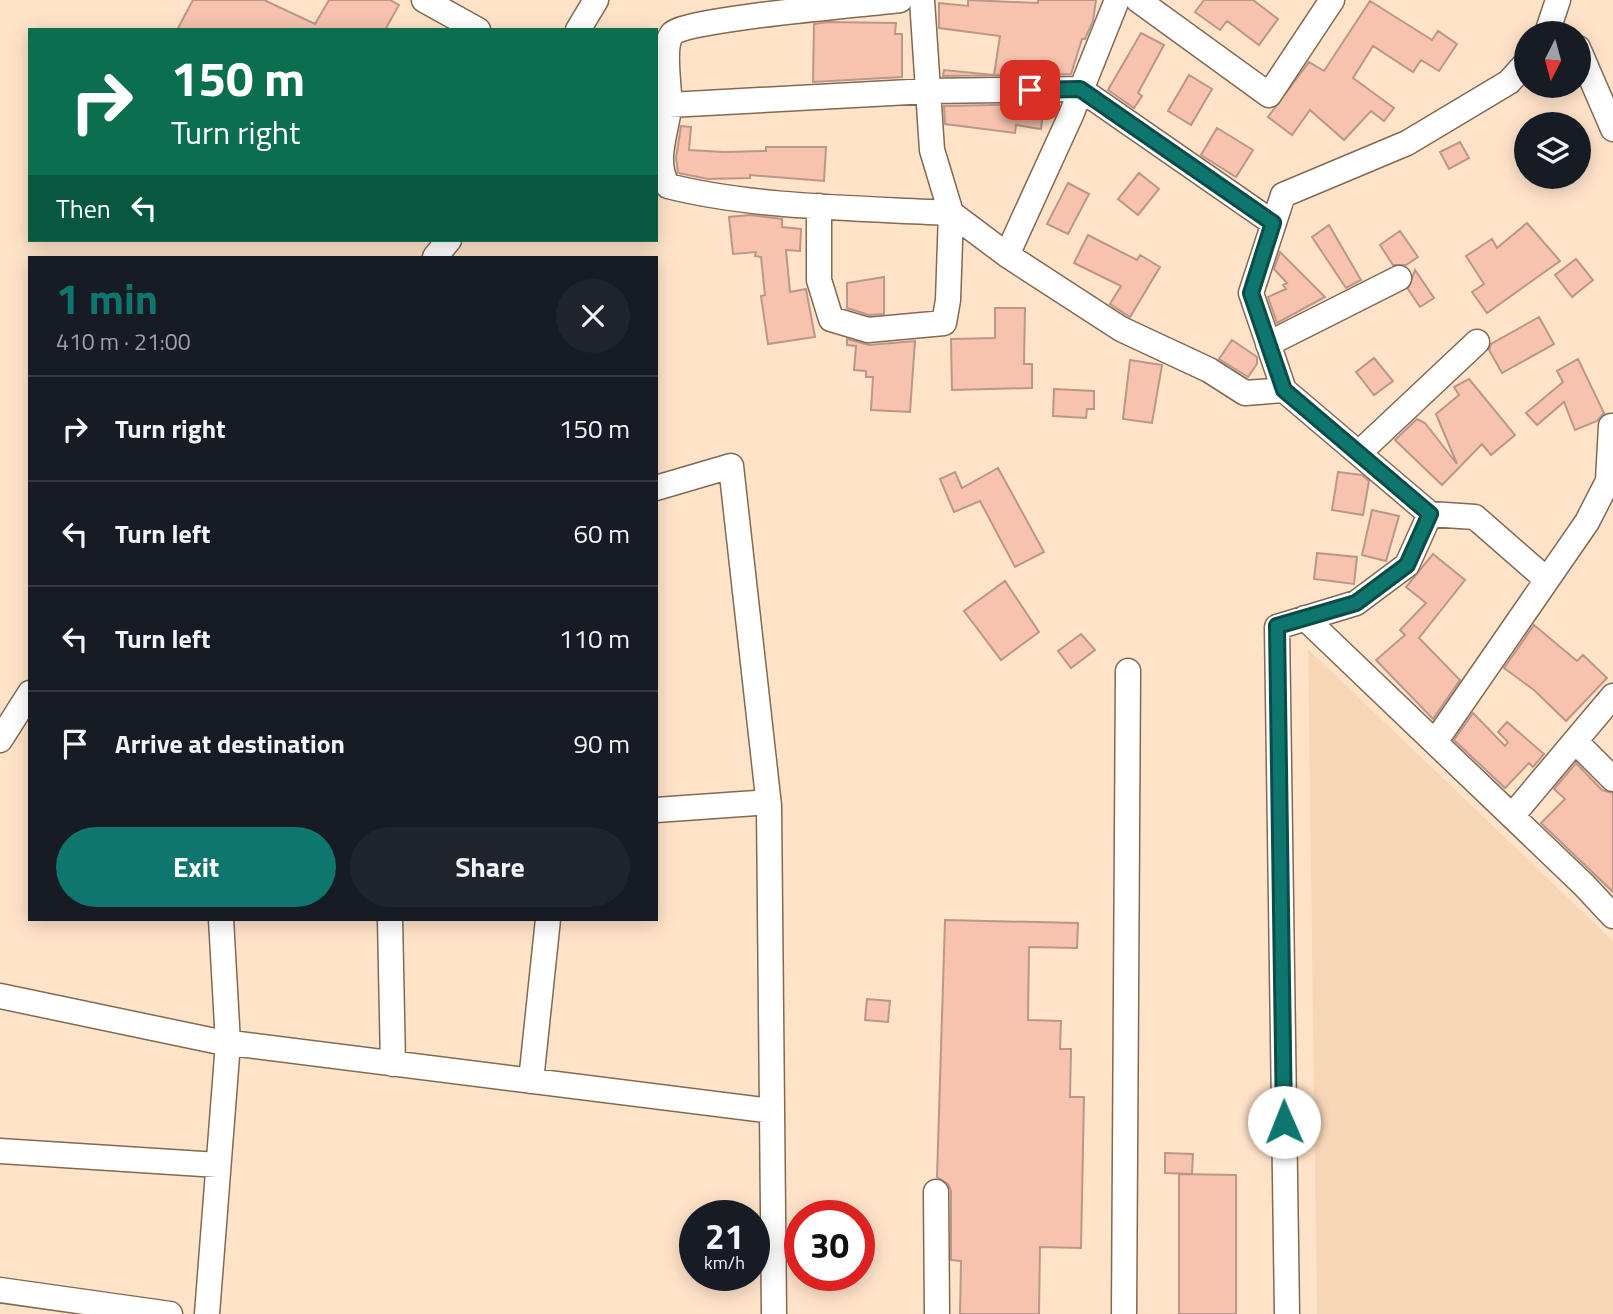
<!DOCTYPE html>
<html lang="en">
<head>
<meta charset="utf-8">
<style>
	:root { --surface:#171b24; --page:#20242c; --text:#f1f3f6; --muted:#9ea1a6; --line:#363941; --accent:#0f766e }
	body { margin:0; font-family:"Titillium Web",sans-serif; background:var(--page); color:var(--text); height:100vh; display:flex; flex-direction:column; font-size:26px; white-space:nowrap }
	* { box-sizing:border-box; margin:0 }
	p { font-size:23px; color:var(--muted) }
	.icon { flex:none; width:38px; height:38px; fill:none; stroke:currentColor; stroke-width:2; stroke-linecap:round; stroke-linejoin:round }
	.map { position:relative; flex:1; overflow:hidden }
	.details { position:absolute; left:28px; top:256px; width:630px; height:665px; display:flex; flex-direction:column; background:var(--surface); border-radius:0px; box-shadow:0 4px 18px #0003 }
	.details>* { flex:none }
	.guide { position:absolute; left:28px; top:28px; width:630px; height:214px; border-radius:0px; box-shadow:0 4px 18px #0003; background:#0b6e4f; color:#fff; overflow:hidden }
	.needle { width:46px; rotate:186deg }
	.buttons { position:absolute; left:1514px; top:21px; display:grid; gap:14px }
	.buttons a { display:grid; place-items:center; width:77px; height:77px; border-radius:50%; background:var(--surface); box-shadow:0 4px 18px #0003; font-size:35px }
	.speed { position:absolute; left:679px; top:1200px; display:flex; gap:14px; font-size:35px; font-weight:700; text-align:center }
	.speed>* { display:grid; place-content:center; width:91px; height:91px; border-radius:50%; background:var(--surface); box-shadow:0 4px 18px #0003; line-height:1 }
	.speed small { font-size:18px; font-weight:400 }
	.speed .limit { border:10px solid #d22; background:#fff; color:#111 }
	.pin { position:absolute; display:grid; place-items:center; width:60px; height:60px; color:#fff; margin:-30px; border-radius:14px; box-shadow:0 4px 10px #0006 }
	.me { position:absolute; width:77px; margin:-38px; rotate:359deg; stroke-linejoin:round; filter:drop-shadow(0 0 5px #0008) }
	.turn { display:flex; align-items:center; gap:24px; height:147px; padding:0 28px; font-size:32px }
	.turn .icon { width:91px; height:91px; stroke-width:2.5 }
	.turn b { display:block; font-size:49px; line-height:60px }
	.then { display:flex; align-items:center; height:66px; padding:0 28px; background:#0003; gap:14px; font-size:26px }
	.round { display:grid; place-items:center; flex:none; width:74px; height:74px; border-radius:37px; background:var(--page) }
	.summary { display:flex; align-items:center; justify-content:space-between; height:119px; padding:0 28px }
	h1 { font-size:42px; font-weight:700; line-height:52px; color:var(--accent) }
	.action { display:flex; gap:14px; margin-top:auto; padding:14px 28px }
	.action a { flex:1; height:80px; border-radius:42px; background:var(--accent); color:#fff; font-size:28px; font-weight:700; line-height:80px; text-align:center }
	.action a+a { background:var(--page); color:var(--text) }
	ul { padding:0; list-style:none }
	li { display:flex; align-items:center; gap:21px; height:105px; padding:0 28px; border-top:2px solid var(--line) }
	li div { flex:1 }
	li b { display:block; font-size:26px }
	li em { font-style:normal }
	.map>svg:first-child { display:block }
	.built { fill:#f7d6b6 }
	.building { fill:#f7c2ae; stroke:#ba978a; stroke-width:2 }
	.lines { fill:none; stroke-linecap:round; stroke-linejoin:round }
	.minor-casing { stroke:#816952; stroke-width:27 }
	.minor { stroke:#fff; stroke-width:24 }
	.route-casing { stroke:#0a4d48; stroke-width:18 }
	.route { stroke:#0f766e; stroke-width:12 }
</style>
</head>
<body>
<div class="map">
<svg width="1613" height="1314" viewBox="0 0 1613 1314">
	<rect width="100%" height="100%" fill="#ffe3c9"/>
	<!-- built -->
	<path class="built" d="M1308,649l305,292v373h-296z"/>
	<!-- building -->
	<path class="building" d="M193,0h71l51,24 14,-24h61l9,5 -14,25h-208z
		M968,0l70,3v-3h58l-3,21 -8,18h-3l-11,35 -128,2 1,-6 50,5 6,-39 -61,-8v-25l29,3z
		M1204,0h49l25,19 -19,26 -32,-24 -7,9 -25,-18z
		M1370,1l62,39 6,-9 19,13 -18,27 -18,-11 -8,12 -40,-26 -20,32 41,30 -10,13 -13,-10 -27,29 -34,-30 -18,25 -24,-18 41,-55 15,9z
		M828,22l68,1 -1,11h7v43l-89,5 1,-58z
		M1141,33l23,12 -26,48 4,3 -8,12 -26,-18z
		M1189,75l23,14 -21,36 -23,-14z
		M1044,104l-3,25 -25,-4 -1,8 -70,-9 -1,-18z
		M681,126l10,1 -2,23 35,2 42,-1v-4h60l-2,34 -74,-6v3l-42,1 -30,-6 -2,-15z
		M1217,128l36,22 -17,27 -35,-22z
		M1460,142l9,16 -20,11 -9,-17z
		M1139,173l20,16 -21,26 -20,-16z
		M1068,183l21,11 -21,40 -21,-10z
		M750,215l32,4v8l19,2 -1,22 -14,-1 4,42 16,-3 9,48 -47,7 -7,-48 4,-1 -4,-38 -6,-1 1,-4 -23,2 -4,-37z
		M1527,223l33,38 -73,52 -15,-21 12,-8 -18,-28 26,-17 5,9z
		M1329,225l32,55 -15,8 -34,-51z
		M1400,231l18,26 -12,8h-13l-13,-20z
		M1088,235l49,25 3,-5 20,12 -30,50 -20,-13 11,-18 -47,-23z
		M1280,252l45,45 -48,26 -9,-26 18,-8 -3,-4 4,-2 -13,-14z
		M1576,259l17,21 -21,17 -17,-22z
		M1415,270l19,28 -14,9 -12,-18z
		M884,277v37l-15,1 -22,-7v-25z
		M995,308h30l-1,56h8v24l-80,2 -1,-51 44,-1z
		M1539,317l15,27 -52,29 -13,-23 2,-6z
		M847,339l22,6 46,-4 -5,71 -39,-2 2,-33h-7v-6l-12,-1 2,-24 -9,-1z
		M1232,340l25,17v7l-9,13 -29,-18z
		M1374,358l19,23 -19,14 -18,-23z
		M1578,359l26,54 -7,8 -22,9 -11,-28 -27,23 -11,-12 37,-31 -6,-11z
		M1130,360l32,5 -10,58 -29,-4z
		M1469,379l46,56 -24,20 -9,-11 -40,41 -47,-45 22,-21 8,4 32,41 -21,-50 23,-19 -5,-8z
		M1054,389l40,2v18h-7l-1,9 -33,-2z
		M998,468l46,84 -29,15 -35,-66 -26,11 -14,-33 15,-7 7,16z
		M1338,472l24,3 7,6 -6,34 -31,-5z
		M1372,510l27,6 -13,45 -24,-6z
		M1317,553l40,4 -3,27 -40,-5z
		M1433,554l32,26 -46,58 41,42 -27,39 -57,-59 29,-25 -5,-5 26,-27 -20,-16z
		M1005,581l34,51 -38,28 -37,-49z
		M1534,625l43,36 6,-6 24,23 -41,43 -32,-31 -30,-22z
		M1081,634l14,16 -24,18 -13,-17z
		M1473,713l32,33 3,-4 -10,-10 9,-10 37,32 -11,13 -4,-4 -24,25 -51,-48z
		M1576,763l26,27 11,3v99l-72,-69 24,-24 -11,-10z
		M945,920l133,3 -1,25 -48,-1 -1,73 33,1 -1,28h11l-1,48h14l-3,151 -41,-1 -1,67h-79l1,-53 -10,-1v-69l-3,-7 -11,-7z
		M867,999l23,2 -2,21 -23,-2z
		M1165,1153l28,1 -1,20 -27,-1z
		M1179,1174l57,1v139h-57z"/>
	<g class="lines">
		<!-- minor casing -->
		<g class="minor-casing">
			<path id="minor" d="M424,0l54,30
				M922,0l10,150 19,63 56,42 114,74 88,41 36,23 39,-3
				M1138,0l131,95 63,-95
				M578,30l18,-30
				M1547,33l11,-33
				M1578,48l35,81
				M669,105l259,-14 152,-2 193,134
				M819,206v74l12,39 37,11 76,-7 4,-23 3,-87c-90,-5 -196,-5 -283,-27 -15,-24 -2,-52 1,-78 2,-19 -8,-60 3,-74 11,-15 197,-30 228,-34
				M1007,255l64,-140 46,-115
				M435,257l14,-17
				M1268,344l131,-66
				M1360,452l117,-110
				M656,488l75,-22 38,340 5,508
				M1430,514l45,3 72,63
				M1305,618l279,267 29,31
				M0,740l30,-47
				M1575,741l38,38
				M1435,742l152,-220 21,-41 3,-55
				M656,810l100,-7
				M1512,816l101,-120
				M390,919l3,145
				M0,996l215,45 557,70
				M531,1081l17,-162
				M0,1151l218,14
				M936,1192l1,122
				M0,1290l170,24
				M207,1314l21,-271 -7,-124
				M1124,1314l4,-643
				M1287,1314l-10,-687 79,-24 51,-38 23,-51 -146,-124 -33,-97 32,-98 124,-52 102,-61 17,-19"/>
		</g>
		<!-- minor -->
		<use href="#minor" class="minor"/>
	</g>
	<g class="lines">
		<!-- route casing -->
		<g class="route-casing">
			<path id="route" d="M1030,90l50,-1 193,134 -22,70 33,97 146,124 -23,51 -51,38 -79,23 7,496"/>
		</g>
		<!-- route -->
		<use href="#route" class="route"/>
	</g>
</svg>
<div class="buttons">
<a><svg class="needle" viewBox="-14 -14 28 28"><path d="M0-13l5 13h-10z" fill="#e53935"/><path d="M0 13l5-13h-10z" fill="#9ea1a6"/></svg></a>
<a><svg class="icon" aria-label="layers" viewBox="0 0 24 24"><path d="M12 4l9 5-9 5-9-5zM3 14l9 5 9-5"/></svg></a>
</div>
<div class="speed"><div>21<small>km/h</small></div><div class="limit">30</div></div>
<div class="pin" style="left:1030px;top:90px;background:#d93025"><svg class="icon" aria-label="arrive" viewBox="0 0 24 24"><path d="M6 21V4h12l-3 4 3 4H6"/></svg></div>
<svg class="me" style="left:1284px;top:1122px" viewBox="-20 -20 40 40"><circle r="19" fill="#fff"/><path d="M0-13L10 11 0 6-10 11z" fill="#0f766e"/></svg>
<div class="guide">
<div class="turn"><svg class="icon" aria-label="right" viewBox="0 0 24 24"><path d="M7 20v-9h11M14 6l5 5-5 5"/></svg><div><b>150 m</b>Turn right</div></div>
<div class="then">Then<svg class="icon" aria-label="left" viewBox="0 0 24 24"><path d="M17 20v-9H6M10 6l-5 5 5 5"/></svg></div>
</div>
<section class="details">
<div class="summary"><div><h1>1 min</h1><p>410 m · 21:00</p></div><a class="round"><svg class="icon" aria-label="close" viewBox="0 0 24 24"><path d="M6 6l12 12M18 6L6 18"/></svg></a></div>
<ul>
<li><svg class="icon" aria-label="right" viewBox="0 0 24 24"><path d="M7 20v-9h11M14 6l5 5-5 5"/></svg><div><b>Turn right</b></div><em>150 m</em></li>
<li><svg class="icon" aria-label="left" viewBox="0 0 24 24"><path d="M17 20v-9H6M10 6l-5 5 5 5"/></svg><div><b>Turn left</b></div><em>60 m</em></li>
<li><svg class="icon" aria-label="left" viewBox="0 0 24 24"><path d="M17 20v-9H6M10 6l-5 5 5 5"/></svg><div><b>Turn left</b></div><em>110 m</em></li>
<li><svg class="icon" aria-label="arrive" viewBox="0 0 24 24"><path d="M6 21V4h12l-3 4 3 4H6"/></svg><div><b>Arrive at destination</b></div><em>90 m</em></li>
</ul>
<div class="action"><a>Exit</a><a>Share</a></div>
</section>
</div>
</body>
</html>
